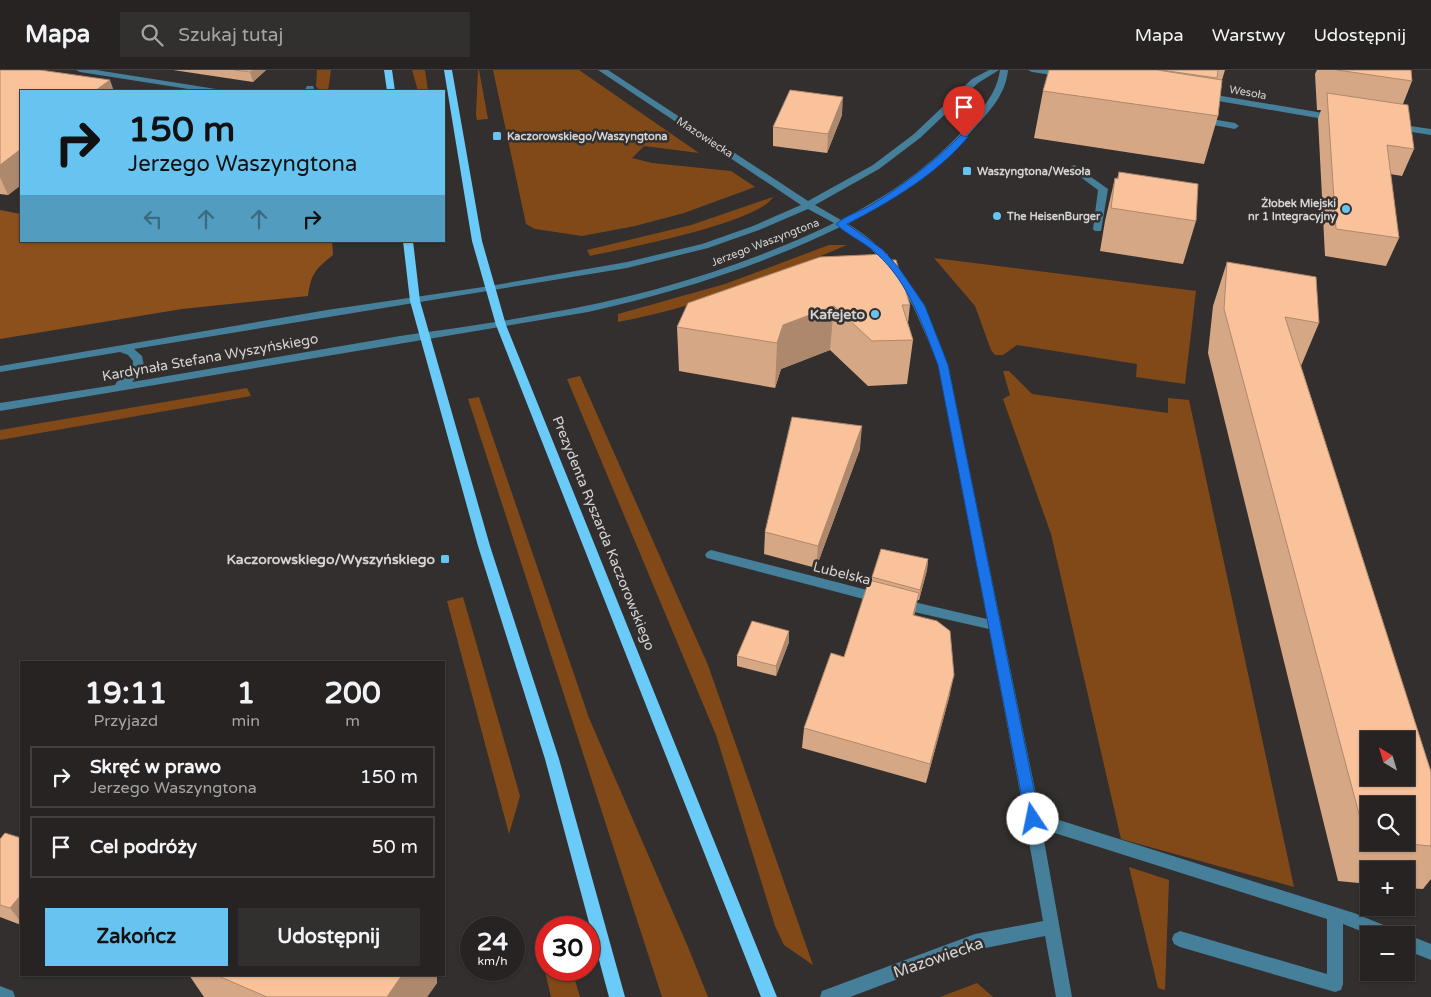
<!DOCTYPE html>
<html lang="pl">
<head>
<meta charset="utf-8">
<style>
	:root { --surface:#262322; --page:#322f2f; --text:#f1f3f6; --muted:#a4a4a5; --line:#424040; --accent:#67c4f0 }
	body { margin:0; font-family:"Varela Round",sans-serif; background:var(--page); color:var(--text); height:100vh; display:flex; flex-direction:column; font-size:19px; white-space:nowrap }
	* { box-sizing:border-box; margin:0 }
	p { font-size:16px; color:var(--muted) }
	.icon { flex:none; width:28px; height:28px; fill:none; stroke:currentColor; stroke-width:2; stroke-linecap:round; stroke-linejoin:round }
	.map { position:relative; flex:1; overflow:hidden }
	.drawer { position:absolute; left:20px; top:591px; width:425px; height:315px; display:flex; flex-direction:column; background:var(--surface); border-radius:0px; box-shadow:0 1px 4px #0004,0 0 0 1px var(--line) }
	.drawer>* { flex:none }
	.guide { position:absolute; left:20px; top:20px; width:425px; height:152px; border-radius:0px; box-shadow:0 1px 4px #0004,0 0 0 1px var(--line); background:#67c4f0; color:#111; overflow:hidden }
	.needle { width:32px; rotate:322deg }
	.controls { position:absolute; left:1360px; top:661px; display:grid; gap:10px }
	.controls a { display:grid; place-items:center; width:55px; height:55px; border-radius:0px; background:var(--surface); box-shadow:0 1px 4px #0004,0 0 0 1px var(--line); font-size:25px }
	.speed { position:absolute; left:460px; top:846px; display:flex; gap:10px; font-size:25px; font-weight:700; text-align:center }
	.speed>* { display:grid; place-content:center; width:65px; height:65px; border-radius:50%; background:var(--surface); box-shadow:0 1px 4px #0004,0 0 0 1px var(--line); line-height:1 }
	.speed small { font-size:12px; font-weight:400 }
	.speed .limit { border:8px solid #d22; background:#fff; color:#111 }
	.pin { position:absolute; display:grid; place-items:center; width:42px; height:42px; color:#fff; margin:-51px -21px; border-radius:50% 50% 50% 0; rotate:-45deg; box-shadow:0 0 5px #0007 }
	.pin .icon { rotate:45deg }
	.me { position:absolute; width:55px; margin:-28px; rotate:349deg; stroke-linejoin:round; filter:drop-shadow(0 0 4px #0008) }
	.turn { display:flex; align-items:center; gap:18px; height:105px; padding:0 25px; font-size:22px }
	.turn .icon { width:65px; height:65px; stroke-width:2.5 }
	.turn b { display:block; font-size:35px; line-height:42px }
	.lanes { display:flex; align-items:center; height:48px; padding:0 25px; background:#0003; justify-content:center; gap:25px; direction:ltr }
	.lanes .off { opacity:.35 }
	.eta { display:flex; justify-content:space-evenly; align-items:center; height:85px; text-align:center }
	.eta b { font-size:30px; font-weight:800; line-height:35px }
	.primary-button { display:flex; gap:10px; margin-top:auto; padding:10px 25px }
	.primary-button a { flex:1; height:58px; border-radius:0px; background:var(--accent); color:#111; font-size:20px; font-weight:800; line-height:58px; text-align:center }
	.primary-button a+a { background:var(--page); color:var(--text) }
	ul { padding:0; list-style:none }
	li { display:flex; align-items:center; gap:15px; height:62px; margin:0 10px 8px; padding:0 15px; border:2px solid var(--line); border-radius:0px }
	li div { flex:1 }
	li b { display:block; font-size:19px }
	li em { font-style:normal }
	header { display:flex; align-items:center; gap:30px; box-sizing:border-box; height:70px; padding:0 25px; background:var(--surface); border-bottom:1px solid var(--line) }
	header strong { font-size:24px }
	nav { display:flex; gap:28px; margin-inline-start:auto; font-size:18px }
	.search { width:350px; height:45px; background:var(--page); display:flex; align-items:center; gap:12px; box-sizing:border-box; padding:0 18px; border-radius:0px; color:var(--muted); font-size:19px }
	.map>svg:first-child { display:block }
	.green { fill:#824918 }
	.forest { fill:#8c501c }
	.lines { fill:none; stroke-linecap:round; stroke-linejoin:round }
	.minor { fill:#467f9a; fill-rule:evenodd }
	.major { fill:#6bcbf8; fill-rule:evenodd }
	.wall { fill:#d6a785; fill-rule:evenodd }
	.shaded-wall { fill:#ae886c }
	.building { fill:#f9c29b; stroke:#ae886c; fill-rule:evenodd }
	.route { fill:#1a73e8; stroke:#114b97 }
	.poi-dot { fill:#67c4f0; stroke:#322f2e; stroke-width:2 }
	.labels { text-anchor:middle; stroke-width:5; stroke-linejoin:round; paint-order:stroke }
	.far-street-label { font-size:11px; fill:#d6d4d3; stroke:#322f2e }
	.far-poi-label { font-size:11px; font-weight:bold; fill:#d6d4d3; stroke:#322f2e; text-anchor:start }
	.poi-label { font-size:14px; font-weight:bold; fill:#d6d4d3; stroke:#322f2e; text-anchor:end }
	.street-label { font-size:14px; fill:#d6d4d3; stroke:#322f2e }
	.near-street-label { font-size:16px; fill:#d6d4d3; stroke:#322f2e }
</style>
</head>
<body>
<header>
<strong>Mapa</strong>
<div class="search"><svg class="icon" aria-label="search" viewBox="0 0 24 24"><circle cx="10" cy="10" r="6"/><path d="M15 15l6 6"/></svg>Szukaj tutaj</div>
<nav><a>Mapa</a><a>Warstwy</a><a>Udostępnij</a></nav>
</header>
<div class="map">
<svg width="1431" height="927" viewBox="0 0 1431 927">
	<rect width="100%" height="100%" fill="#322f2e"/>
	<!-- green -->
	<path class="green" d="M317,0h14l-3,21h-6l-6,-4z
		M412,0h13l3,21h-10z
		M478,0h1l9,49 -11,1 -1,-5z
		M493,0h86l120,83 -55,-7 -12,12 20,5 79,8 24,16 -71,26 -49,13 -53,10 -47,-7 -9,-5z
		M773,127c-15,26 -150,52 -183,59l-3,-6 104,-25z
		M829,175h18c-74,31 -150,63 -229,77v-8l107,-30z
		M934,188l262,33 -11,93 -49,-7 1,-13 -120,-19 -14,10h-8l-4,-5 -16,-44z
		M1003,301h6l23,23 136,19v-15l21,2 105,487 -173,-48 -70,-305 -48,-135 7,-4z
		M580,306l128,289 105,300 -29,-20 -9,-19 -59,-191 -149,-356z
		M247,318l4,8 -251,44v-10z
		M479,327l110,321 99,229 20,50h-46l-194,-598z
		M463,527l57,199 -11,38 -62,-233z
		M1129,797l40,13 -4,110 -7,-2z
		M539,876l7,7v17h19l9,7 6,20h-29z
		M977,913l16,14h-53z"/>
	<!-- forest -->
	<path class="forest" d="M0,140l21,4v27h311l1,14c-17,14 -22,18 -25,41l-126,13 -182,30z"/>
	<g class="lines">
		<!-- minor -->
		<path class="minor" d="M76,0h20l120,19 4,2h-19l-121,-19z
			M598,0h10l200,131 65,-36 41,-31 58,-55 17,-9h10l-21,13 -58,55 -41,31 -64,36 26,15c49,-25 93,-56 129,-97 14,-16 27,-31 30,-53h8c-2,23 -17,40 -32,56 -36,42 -79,72 -128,98 54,32 79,84 100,141l92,449 314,99 42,17 2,5h-27l-28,-11v60l-2,6 -6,2 -155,-45 -6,-3 -2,-5 2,-5 6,-3 147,43v-55l-285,-90 30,168h-16l-11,-61 -70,14 -125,47h-30l2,-6 153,-57 68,-13 -18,-102 -36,-190 -88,-20 -5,-1 -2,-4 2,-4 5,-1 86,20 -49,-254 -6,-16 -19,-43 -24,-38 -20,-21 -29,-20c-80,39 -164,65 -252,85l-588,99v-8l115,-18c5,-10 18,-11 18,-24l-5,-6 -8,-3 -120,20v-6l327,-56 163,-24 137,-24 75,-18 51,-18 48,-21zM808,139l26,14c-93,45 -191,74 -292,91 -47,9 -95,15 -142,22 -90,15 -179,31 -268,46l8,-9 4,-7 -2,-10 -8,-7 493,-81 81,-20 51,-18z
			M1028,0h20l21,5 -4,2 -33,-5z
			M307,16h6l1,2 -2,3h-8z
			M1204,23l131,22 4,3 -4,3 -134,-23v-4z
			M1200,47l35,6 4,3 -4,3 -38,-7v-4z
			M1396,54l35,5v6l-38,-6v-4z
			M1074,95l34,24 -7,42h-6l-2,-2 5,-39 -27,-20v-4z
			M711,480l168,43 5,2 2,3 -2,3 -5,2 -172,-45 -2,-3 2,-3z
			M1406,864l25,10v16l-25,-10v-15h-2z
			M0,916l13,5 2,6h-15z"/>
		<!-- major -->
		<path class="major" d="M384,0h8l3,21h-8z
			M444,0h8l30,171 24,84 271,672h-16l-265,-672 -24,-84z
			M403,171h10l7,60 70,245 69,213 66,238h-16l-64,-238 -67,-213 -68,-245z"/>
	</g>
	<!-- wall -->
	<path class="wall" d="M0,0l21,21v94l-13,10 -8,-1z
		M173,0h93l-13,12z
		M1049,0h176l-3,10 -4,36 -14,48 -170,-26 9,-47z
		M1317,0h94l1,11 -9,23 11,45 -12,27 -12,-2 9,64 -13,28 -61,-10 -7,-137 3,-9h-4l-2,-36z
		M842,45l-15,38 -54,-7v-19z
		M1119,102l77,49 -13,43 -83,-13 5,-30 10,-43 2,1z
		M889,190l21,45 -2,18 5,17 -6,44 -39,2 -38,-36 -49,19 -6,19 -96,-17 -2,-44z
		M1227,192l92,61 -18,43 130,406v107l-8,10 -17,-1v-18h-37v14l-31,-3 -130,-528 5,-47zM1369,735l37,37h-37z
		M860,379l-44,119 -52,-14 1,-22z
		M928,489l-1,11 -8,30h-2l-3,15 36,79 -24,89 -124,-35 2,-20 40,-71 27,-76 1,-4z
		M789,572l-13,34 -39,-10v-10z
		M21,768v87l-21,-8v-78z
		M189,905h248v8l-10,14h-223z"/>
	<!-- shaded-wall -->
	<path class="shaded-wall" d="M253,0h13l-13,12 -3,-10z
		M110,10l4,11h-19z
		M843,27l-1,18 -15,38 1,-19z
		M21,79v36l-13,10 -8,-18v-12z
		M834,236l-4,44 -49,19 -6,19 2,-45 6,-18z
		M862,356l-2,23 -44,119 2,-22z
		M928,489l-1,11 -8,30 1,-10z
		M919,523l-4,20 -6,22 4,-20z
		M789,561v11l-13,34v-10z
		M954,605l-4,19 -24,89 4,-19z
		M21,825v27l-11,-14z
		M402,905h35v8l-10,14h-40z"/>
	<!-- building -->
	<path class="building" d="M0,0h40l70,10 -15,11h-74v58l-21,16z
		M235,0h18l-3,2z
		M1049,0h108l65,10 -4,36 -175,-25z
		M1161,0h57l-1,8z
		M1337,0h74l1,11z
		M790,20l53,7 -15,37 -55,-7z
		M1327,23l81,12 6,44 -27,-4 12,93 -63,-9z
		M1119,102l79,12 -2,37 -85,-13 4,-30 3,1z
		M887,184l2,6h7l14,45h-8l11,35 -41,1 -38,-35 -51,19 -6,18 -100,-16 11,-24 132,-46z
		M1227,192l89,15 3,46 -34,-6 146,455v74l-42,-4h17v-37h-37v36l-3,-1 -142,-531zM1369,670h37v38h-37z
		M792,347l70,9 -44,120 -53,-14z
		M881,479l47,10 -8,31 -48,-13z
		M869,510l50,13 -6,22 24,6 13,10 4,44 -24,89 -126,-36 27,-75 13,4z
		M752,551l37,10 -13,35 -39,-10z
		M5,763l16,5v57l-11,13 -10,-3v-66z
		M216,905h186l-15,22h-120z"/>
	<!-- route -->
	<path class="route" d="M961,65l7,2c-31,37 -78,65 -121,87l36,26 16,18 26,38 23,59 92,454 -2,4 -5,2 -5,-2 -2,-4 -88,-454c-15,-39 -29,-82 -61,-111 -12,-12 -29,-18 -41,-30 10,-9 26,-13 37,-20 32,-20 62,-43 88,-69z"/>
	<!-- markers -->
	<g class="poi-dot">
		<rect x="492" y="61" width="10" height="10" rx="2.5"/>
		<rect x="962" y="96" width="10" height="10" rx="2.5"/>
		<circle cx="1346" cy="139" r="5"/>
		<circle cx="997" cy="146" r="5"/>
		<circle cx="875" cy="244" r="5"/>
		<rect x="440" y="484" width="10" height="10" rx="2.5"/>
	</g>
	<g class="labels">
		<!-- far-street labels -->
		<g class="far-street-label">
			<text transform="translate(1248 22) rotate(10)" y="4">Wesoła</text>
			<text transform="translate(705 67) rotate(33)" y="4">Mazowiecka</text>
			<text transform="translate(765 172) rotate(-21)" y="4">Jerzego Waszyngtona</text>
		</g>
		<!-- far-poi labels -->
		<g class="far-poi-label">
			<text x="507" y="70">Kaczorowskiego/Waszyngtona</text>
			<text x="977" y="105">Waszyngtona/Wesoła</text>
			<text x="1336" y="137" text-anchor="end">Żłobek Miejski<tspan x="1336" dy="13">nr 1 Integracyjny</tspan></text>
			<text x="1007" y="150">The HeisenBurger</text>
		</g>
		<!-- poi labels -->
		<g class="poi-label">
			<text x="865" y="249">Kafejeto</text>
			<text x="435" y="494">Kaczorowskiego/Wyszyńskiego</text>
		</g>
		<!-- street labels -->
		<g class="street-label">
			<text transform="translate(210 287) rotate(-10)" y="5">Kardynała Stefana Wyszyńskiego</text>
			<text transform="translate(604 463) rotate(68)" y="5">Prezydenta Ryszarda Kaczorowskiego</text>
			<text transform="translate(842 503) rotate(14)" y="5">Lubelska</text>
		</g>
		<!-- near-street labels -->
		<g class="near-street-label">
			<text transform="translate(938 887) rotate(-19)" y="6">Mazowiecka</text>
		</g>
	</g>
</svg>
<div class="controls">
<a><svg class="needle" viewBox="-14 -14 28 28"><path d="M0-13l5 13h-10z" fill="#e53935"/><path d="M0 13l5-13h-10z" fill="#a4a4a5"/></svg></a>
<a><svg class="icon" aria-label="search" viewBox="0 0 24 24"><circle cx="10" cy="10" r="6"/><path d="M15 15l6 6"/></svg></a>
<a>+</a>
<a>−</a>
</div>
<div class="speed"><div>24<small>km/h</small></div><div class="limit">30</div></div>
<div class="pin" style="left:964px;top:67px;background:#d93025"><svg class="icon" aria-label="arrive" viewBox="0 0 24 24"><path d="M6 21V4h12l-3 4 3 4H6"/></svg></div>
<svg class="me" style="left:1033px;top:749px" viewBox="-20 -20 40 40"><circle r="19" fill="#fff"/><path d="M0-13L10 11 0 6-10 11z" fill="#1a73e8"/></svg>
<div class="guide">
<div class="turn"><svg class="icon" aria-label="right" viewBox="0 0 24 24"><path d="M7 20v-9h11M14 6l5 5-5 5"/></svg><div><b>150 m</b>Jerzego Waszyngtona</div></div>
<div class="lanes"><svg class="icon off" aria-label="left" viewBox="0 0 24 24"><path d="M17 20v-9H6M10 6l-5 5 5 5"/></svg><svg class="icon off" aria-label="ahead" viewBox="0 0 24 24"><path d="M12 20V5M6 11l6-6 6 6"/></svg><svg class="icon off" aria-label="ahead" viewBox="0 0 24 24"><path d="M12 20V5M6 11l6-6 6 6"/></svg><svg class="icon" aria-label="right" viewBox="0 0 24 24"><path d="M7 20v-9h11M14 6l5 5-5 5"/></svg></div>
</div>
<section class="drawer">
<div class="eta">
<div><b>19:11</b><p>Przyjazd</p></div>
<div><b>1</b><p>min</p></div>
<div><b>200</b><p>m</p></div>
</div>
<ul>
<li><svg class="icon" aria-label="right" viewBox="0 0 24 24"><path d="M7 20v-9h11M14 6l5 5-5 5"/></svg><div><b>Skręć w prawo</b><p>Jerzego Waszyngtona</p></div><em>150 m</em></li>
<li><svg class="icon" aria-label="arrive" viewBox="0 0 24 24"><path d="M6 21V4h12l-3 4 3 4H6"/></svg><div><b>Cel podróży</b></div><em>50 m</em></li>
</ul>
<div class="primary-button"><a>Zakończ</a><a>Udostępnij</a></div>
</section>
</div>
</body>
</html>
